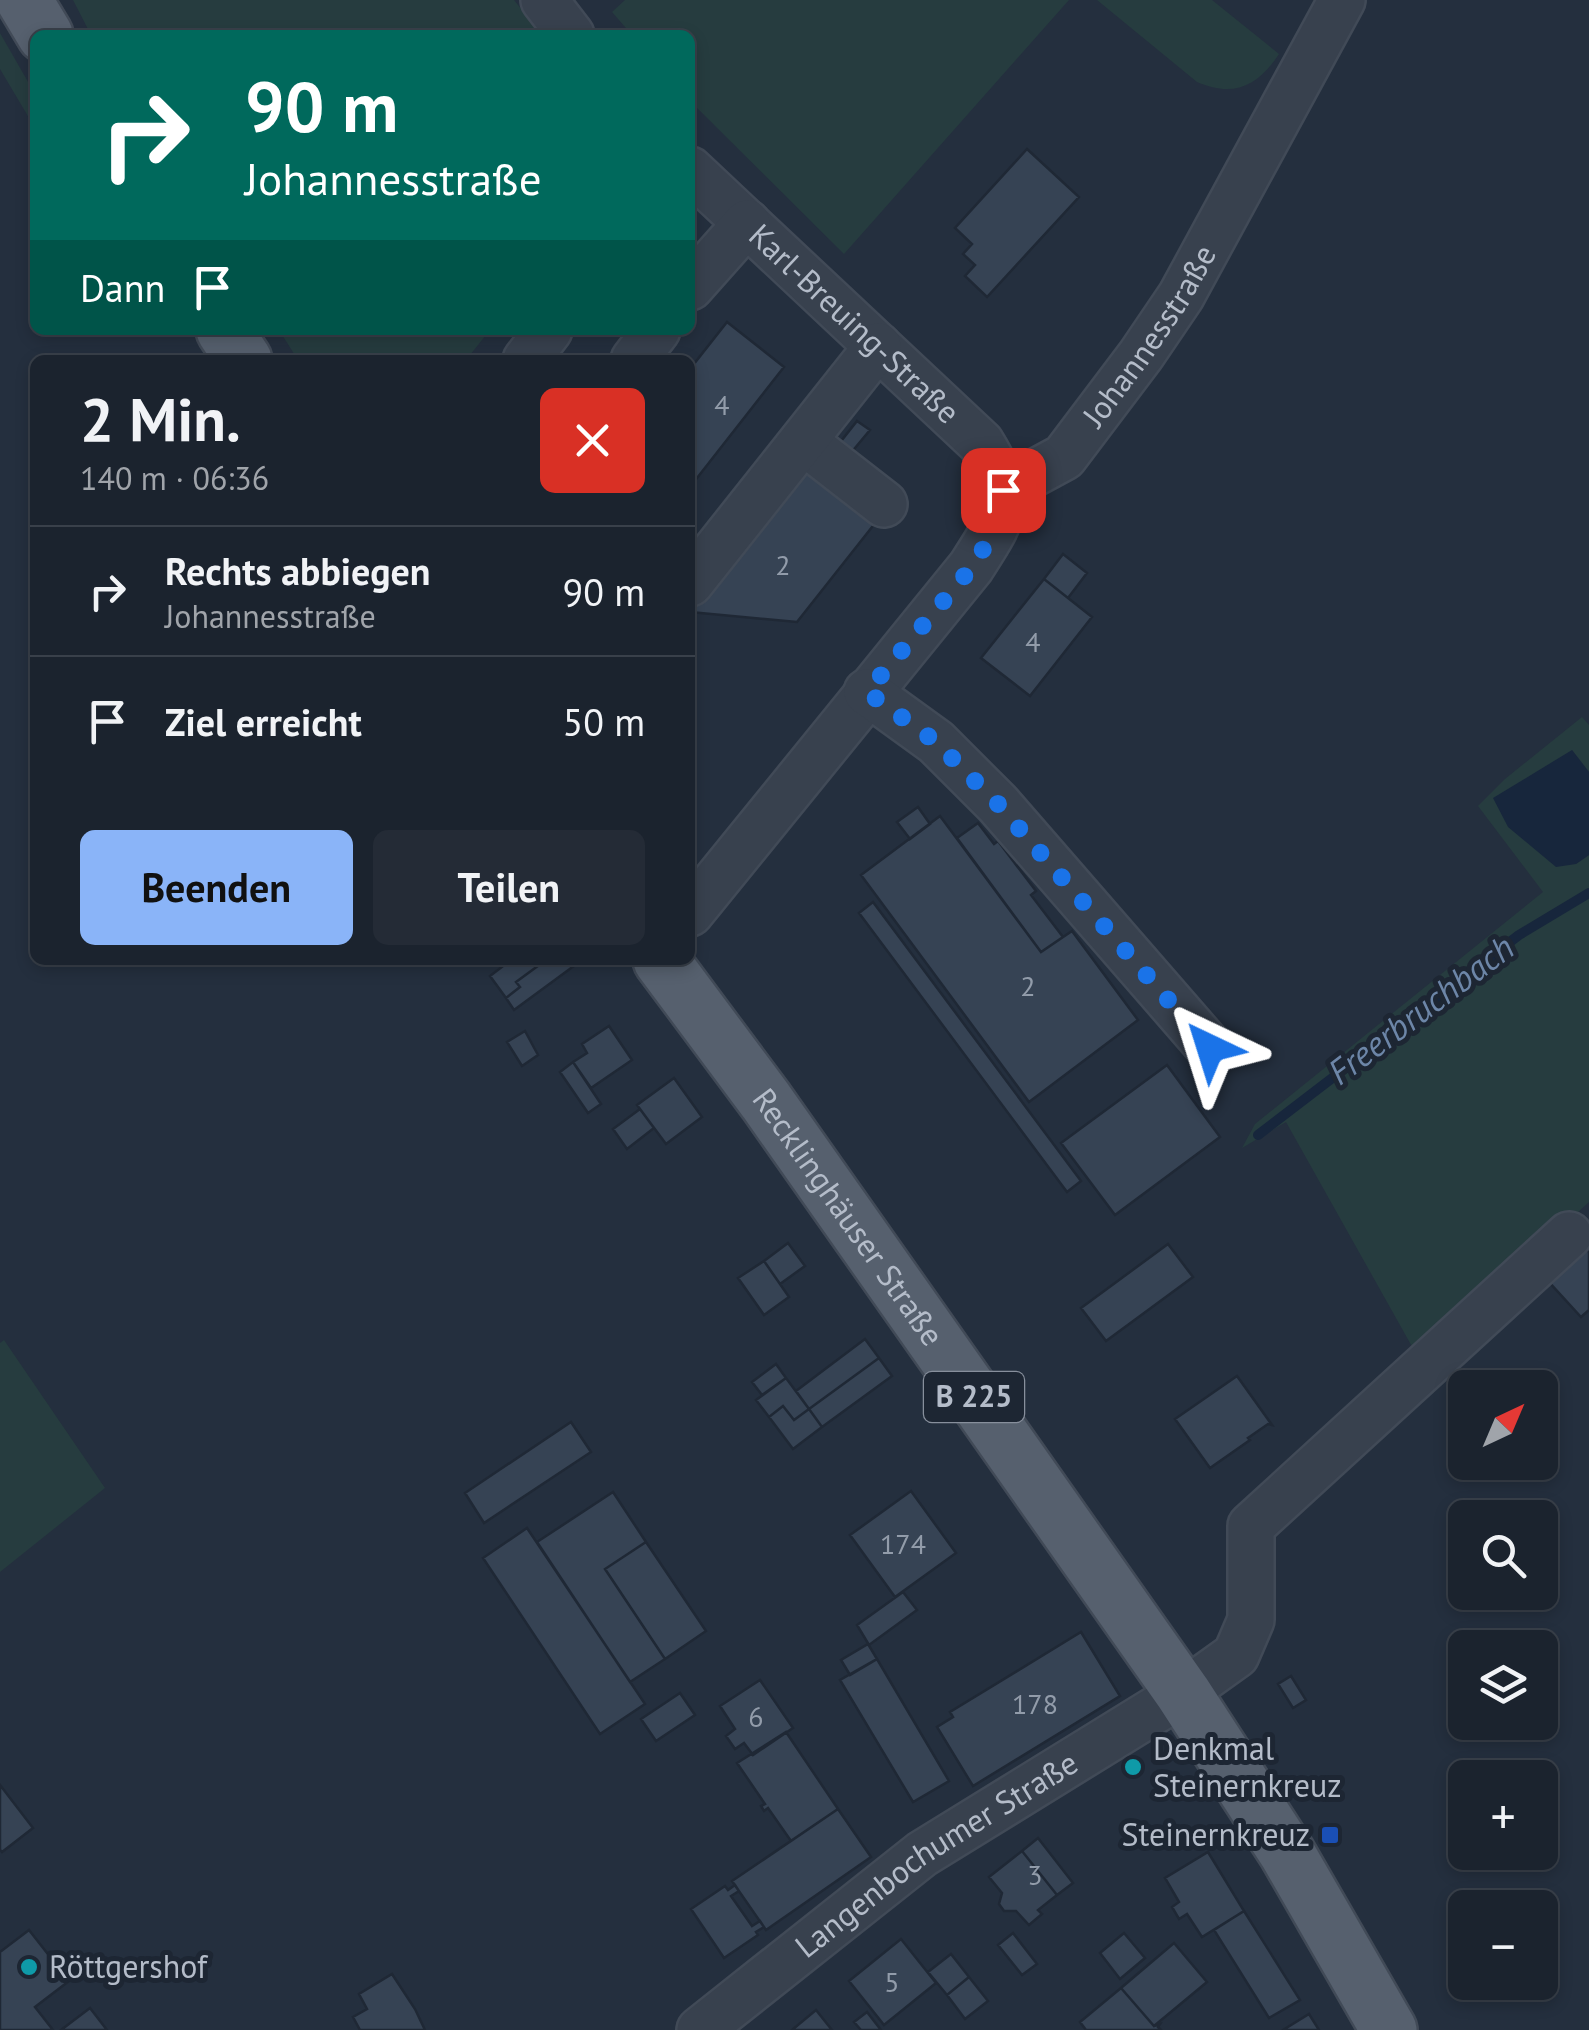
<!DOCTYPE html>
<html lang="de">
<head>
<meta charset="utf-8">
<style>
	:root { --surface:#1b232e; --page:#242b36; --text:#f1f3f6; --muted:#a0a4aa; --line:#39404a; --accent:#8ab4f8 }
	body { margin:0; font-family:"PT Sans",sans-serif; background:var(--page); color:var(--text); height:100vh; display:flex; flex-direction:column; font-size:38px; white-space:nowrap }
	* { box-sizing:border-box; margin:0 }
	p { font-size:32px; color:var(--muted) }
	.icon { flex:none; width:55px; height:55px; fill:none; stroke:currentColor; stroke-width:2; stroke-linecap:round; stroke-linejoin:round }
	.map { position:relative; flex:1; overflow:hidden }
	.panel { position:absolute; left:30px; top:355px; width:665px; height:610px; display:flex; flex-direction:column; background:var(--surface); border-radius:15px; box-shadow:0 5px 15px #0003,0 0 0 2px var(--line) }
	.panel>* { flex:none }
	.guide { position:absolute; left:30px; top:30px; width:665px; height:305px; border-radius:15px; box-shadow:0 5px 15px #0003,0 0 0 2px var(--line); background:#00695c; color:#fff; overflow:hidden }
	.needle { width:65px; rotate:44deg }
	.fabs { position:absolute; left:1448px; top:1370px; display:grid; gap:20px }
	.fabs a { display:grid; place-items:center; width:110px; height:110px; border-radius:15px; background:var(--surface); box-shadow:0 5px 15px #0003,0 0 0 2px var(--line); font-size:50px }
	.pin { position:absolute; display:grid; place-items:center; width:85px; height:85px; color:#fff; margin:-42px; border-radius:20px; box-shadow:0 5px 15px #0006 }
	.me { position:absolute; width:110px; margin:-55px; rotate:319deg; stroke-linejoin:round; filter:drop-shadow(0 0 8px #0008) }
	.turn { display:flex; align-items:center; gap:35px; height:210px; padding:0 50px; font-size:45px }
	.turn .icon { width:130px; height:130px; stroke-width:2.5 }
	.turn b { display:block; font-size:70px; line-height:85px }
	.then { display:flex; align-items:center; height:95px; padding:0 50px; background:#0003; gap:20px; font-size:38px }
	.round { display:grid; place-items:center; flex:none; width:105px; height:105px; border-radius:15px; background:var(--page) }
	.headline { display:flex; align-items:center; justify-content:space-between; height:170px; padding:0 50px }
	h1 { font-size:60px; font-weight:600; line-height:75px }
	.button { display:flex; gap:20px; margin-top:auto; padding:20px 50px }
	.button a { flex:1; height:115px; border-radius:15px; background:var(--accent); color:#111; font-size:40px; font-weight:600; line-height:115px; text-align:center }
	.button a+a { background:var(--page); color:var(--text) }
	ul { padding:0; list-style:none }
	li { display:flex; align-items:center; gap:30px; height:130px; padding:0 50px; border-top:2px solid var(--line) }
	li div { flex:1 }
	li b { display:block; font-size:38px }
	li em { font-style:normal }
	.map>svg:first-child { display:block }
	.green { fill:#263c3f }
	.water { fill:#17263c }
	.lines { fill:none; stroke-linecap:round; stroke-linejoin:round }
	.stream { stroke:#17263c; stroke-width:10 }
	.building { fill:#364354; stroke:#1f2835; stroke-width:2.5 }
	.minor-casing { stroke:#414a57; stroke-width:50 }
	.major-casing { stroke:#414a57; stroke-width:60 }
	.minor { stroke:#38414e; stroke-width:45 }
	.major { stroke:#56606e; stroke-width:55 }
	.route { stroke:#1a73e8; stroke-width:18; stroke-dasharray:0 32.4 }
	.culture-dot { fill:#0f9aa8; stroke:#1d2633; stroke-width:4 }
	.transit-dot { fill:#1a4fb4; stroke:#1d2633; stroke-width:4 }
	.labels { text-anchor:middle; stroke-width:10; stroke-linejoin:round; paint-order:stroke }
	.number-label { font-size:28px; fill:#929caa }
	.shield { fill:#1d2633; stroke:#878f9c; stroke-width:2.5 }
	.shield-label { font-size:30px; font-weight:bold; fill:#b4bcc9 }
	.street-label { font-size:32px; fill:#b4bcc9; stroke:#1d2633 }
	.poi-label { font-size:32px; fill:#b4bcc9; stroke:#1d2633; text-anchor:start }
	.water-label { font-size:35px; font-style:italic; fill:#6d86a8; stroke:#1d2633 }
</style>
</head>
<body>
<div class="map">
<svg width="1589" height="2030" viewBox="0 0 1589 2030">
	<rect width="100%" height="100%" fill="#242f3e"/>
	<!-- green -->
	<path class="green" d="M73,0h441l28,35h-451z
		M625,0h444l-225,254 -154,-153v-66h-58l-20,-23z
		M1097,0h115l67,54c-21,32 -45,44 -82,28z
		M0,33l35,61v34l-35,-59z
		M279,330h211l-24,30h-168z
		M1582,717l7,8v47l-17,-22 4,114 13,-9v347l-170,157 -133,-237 -44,26 13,-24 288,-232 -65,-86 27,-27z
		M4,1340l101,148 -105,84v-229z"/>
	<!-- water -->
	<path class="water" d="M1572,750l17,22v83l-13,9 -20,3 -48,-40 -15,-29z"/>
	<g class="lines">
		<!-- stream -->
		<path class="stream" d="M1258,1135l261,-200 70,-42"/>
	</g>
	<!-- building -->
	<path class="building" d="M1027,149l52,48 -92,100 -22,-21 10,-11 -12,-11 9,-10 -17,-16z
		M727,322l57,45 -94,120v-118z
		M857,421l13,9 -20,24 -12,-9z
		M803,464l73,58 -79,100 -107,-10z
		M1063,554l24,19 -19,25 -24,-19z
		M1044,579l48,38 -62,79 -49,-38z
		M918,807l12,17 -20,15 -13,-17z
		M940,816l101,136 31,-21 66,89 -109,82 -168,-227z
		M978,823l16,21 4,-3 38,50 -5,4 32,42 -22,15 -84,-114z
		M873,902l208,279 -14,11 -208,-279z
		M511,960h35l-30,22 4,5 -14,11 -16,-22z
		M546,960h36l-68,50 -8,-12 14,-11 -4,-5z
		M609,1026l23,34 -41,28 -18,-26 14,-9 -5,-9z
		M525,1031l13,24 -16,11 -15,-24z
		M573,1062l28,42 -13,9 -28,-41z
		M1167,1065l53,72 -105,78 -54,-72z
		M674,1078l28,39 -36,27 -29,-39z
		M640,1109l14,19 -27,21 -14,-20z
		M788,1243l17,23 -25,18 -16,-23z
		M1168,1244l25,33 -87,64 -25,-33z
		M1585,1248l4,4v58l-8,7 -32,-35z
		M764,1261l25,36 -25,18 -26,-37z
		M865,1339l14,19 -70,51 -13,-18z
		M879,1358l13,18 -70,51 -13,-18z
		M776,1364l10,14 -24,17 -10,-13z
		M1237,1376l35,49 -4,-1 -20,14 2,2 -40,28 -35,-49z
		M786,1378l23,31 -15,11 -11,-14 -14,11 -13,-17z
		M783,1406l11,14 15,-11 13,18 -29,22 -24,-32z
		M571,1422l20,30 -107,71 -19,-30z
		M911,1491l45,62 -61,44 -45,-62z
		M613,1492l33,50 -41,27 60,90 -35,23 -93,-140z
		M527,1528l118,176 -45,30 -117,-176z
		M646,1542l60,89 -41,28 -60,-90z
		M903,1592l14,18 -48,35 -12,-20z
		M1081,1632l39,64 -147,90 -36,-59 16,-10 -3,-5z
		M868,1644l9,15 -27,16 -9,-15z
		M877,1659l72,122 -36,21 -73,-122z
		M1291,1676l15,24 -13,8 -15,-24z
		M760,1680l33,48 -40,27 -9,-12 -9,6 -9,-13 9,-7 -15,-23z
		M680,1693l15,22 -39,26 -15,-22z
		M786,1732l52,77 -47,32 -23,-33 -4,3 -3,-5 4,-2 -28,-41z
		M0,1785l33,43 -31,24 -2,-2z
		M838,1809l33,48 -105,73 -34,-49z
		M1038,1838l35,45 -16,12 -35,-44z
		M1022,1851l35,44 -19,15 4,4 -13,11 -13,-14h-12l-5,-7 3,-11 -13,-16z
		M1208,1852l36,59 -42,26 -15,-23 -8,5 -7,-12 7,-5 -14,-24z
		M735,1885l4,6 -8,5 21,30 8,-5 4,6 -8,5 2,3 -34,23 -33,-49 34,-23 3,4z
		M1244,1911l56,89 -31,18 -55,-88z
		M29,1930l40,51 -34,26 18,23h-53v-78z
		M1013,1933l24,31 -15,11 -24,-30z
		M1124,1933l21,25 -25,21 -20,-26z
		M901,1939l35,44 -52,42 -35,-44z
		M1174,1943l33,39 -53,44 -33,-38z
		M951,1954l18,23 -22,18 -19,-23z
		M392,1974l23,35 10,21h-65l-7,-13 14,-8 -8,-15z
		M969,1977l19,24 -23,18 -18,-24z
		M1121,1988l33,38 6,-2 -2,3 3,3h-75l-6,-8z
		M90,2008l17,22h-46z
		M816,2010l16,20h-40z
		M867,2012l14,18h-20l-7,-8z
		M1309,2014l10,16h-36z"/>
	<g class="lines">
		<!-- minor casing -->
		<g class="minor-casing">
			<g id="minor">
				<path d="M544,0l27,35"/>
				<path id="s1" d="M690,170l291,273c35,57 24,71 -10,124l-281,346"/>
				<path d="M690,287l57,-64"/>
				<path d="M526,360l23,-30"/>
				<path d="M634,360l23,-30"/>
				<path d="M803,441l81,63"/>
				<path id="s2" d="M1003,490l61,-33 77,-102 40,-59 161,-296"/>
				<path d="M690,583l188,-237"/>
				<path d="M867,692l69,50 62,62 212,244"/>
				<path id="s3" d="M700,2030l222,-176 261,-161 53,-38 15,-35v-94l318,-291"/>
			</g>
		</g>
		<!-- major casing -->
		<g class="major-casing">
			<g id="major">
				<path d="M24,0l21,35"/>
				<path d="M224,330l20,30"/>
				<path id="s4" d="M661,960l105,141 417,592 104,160 102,177"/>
			</g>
		</g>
		<!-- minor -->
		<use href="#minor" class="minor"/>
		<!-- major -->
		<use href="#major" class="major"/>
	</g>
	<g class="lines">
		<!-- route -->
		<path class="route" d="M1003,490l-3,32 -28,45 -105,125 69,50 62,62 212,244"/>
	</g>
	<!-- markers -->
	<g class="culture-dot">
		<circle cx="1133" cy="1767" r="10"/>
		<circle cx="29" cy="1967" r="10"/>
	</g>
	<rect class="transit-dot" x="1320" y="1825" width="20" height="20" rx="5"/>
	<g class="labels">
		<!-- number labels -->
		<g class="number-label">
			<text x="722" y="415">4</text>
			<text x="783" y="575">2</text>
			<text x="1033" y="652">4</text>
			<text x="1028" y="996">2</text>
			<text x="903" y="1554">174</text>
			<text x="1035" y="1714">178</text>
			<text x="756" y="1727">6</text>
			<text x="1035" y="1885">3</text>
			<text x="892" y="1992">5</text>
		</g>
		<!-- shield labels -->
		<rect class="shield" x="924" y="1372" width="100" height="50" rx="8"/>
		<g class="shield-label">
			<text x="974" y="1407">B 225</text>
		</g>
		<!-- street labels -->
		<g class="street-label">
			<text dy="11" stroke="none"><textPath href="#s1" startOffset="225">Karl-Breuing-Straße</textPath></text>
			<text dy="11" stroke="none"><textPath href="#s2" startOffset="218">Johannesstraße</textPath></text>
			<text dy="11" stroke="none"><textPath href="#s4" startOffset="318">Recklinghäuser Straße</textPath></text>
			<text dy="11" stroke="none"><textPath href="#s3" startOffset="295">Langenbochumer Straße</textPath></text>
		</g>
		<!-- poi labels -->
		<g class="poi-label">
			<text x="1153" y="1760">Denkmal<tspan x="1153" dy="37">Steinernkreuz</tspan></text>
			<text x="1310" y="1846" text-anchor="end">Steinernkreuz</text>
			<text x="49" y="1978">Röttgershof</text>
		</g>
		<!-- water labels -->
		<g class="water-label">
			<text transform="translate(1421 1010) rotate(-37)" y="12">Freerbruchbach</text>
		</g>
	</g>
</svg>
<div class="fabs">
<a><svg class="needle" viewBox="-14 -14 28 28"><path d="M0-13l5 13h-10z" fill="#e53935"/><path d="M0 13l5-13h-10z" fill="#a0a4aa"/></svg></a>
<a><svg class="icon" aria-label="search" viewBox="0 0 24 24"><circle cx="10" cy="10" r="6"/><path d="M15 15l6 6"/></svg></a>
<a><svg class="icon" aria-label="layers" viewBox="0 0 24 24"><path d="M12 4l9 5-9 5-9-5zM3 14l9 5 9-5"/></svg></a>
<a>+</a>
<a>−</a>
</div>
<div class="pin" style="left:1003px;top:490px;background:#d93025"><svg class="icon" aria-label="arrive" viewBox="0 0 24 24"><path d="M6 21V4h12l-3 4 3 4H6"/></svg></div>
<svg class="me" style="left:1210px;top:1048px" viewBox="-20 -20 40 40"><path d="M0-17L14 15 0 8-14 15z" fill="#1a73e8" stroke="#fff" stroke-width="4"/></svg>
<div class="guide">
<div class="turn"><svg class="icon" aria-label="right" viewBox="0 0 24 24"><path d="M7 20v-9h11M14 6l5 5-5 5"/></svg><div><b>90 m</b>Johannesstraße</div></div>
<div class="then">Dann<svg class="icon" aria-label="arrive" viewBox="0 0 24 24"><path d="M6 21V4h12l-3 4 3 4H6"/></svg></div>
</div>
<section class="panel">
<div class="headline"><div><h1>2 Min.</h1><p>140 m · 06:36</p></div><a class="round" style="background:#d93025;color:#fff"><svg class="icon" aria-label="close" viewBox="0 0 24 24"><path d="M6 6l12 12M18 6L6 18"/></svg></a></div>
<ul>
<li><svg class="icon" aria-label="right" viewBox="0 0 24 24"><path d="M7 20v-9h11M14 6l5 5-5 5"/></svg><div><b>Rechts abbiegen</b><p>Johannesstraße</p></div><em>90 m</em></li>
<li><svg class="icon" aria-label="arrive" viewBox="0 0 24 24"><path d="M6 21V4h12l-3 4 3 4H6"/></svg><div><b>Ziel erreicht</b></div><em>50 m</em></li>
</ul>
<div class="button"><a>Beenden</a><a>Teilen</a></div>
</section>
</div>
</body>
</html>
